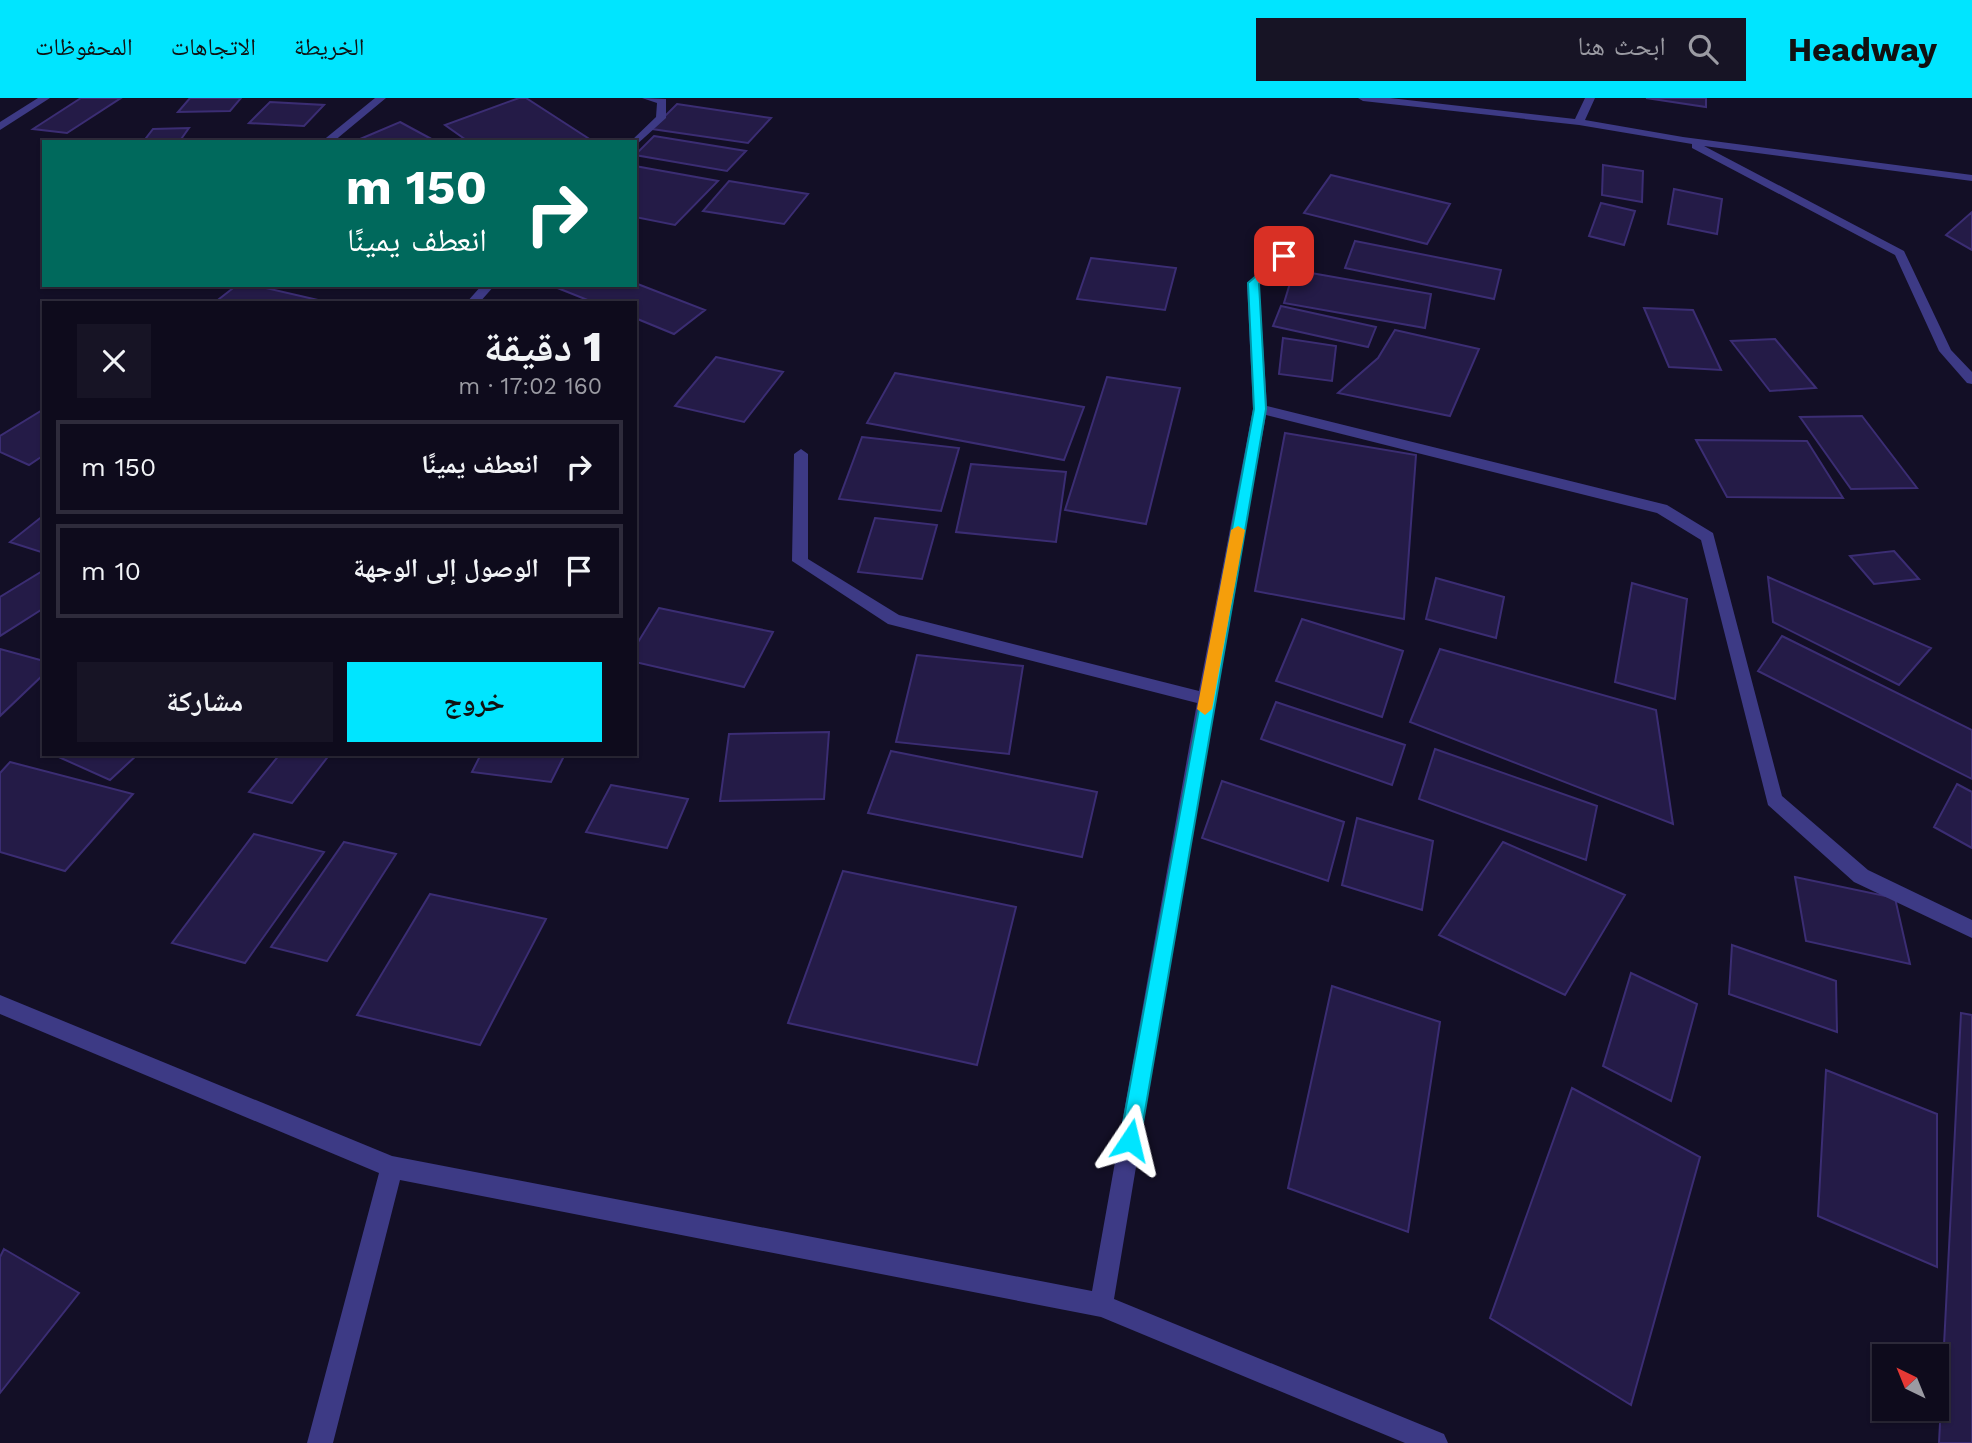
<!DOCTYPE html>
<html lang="ar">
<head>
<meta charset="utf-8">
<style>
	:root { --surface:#0e0b1c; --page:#171425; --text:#f1f3f6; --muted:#9b9ba3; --line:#2e2b3b; --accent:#00e5ff }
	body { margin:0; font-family:"Work Sans","Noto Naskh Arabic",sans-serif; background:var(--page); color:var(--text); direction:rtl; height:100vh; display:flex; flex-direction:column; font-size:26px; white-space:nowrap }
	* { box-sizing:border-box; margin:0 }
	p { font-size:23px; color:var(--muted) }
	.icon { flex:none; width:38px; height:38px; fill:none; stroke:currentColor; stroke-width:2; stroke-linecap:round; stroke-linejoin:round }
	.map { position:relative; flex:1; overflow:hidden; direction:ltr }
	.panel { position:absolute; left:42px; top:203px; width:595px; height:455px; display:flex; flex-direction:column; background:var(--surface); border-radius:0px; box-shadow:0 2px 5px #0004,0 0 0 2px var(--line); direction:rtl }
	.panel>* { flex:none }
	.top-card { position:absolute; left:42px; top:42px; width:595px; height:147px; border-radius:0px; box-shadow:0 2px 5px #0004,0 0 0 2px var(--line); direction:rtl; background:#00695c; color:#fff; overflow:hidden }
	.needle { width:46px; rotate:317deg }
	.fabs { position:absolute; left:1872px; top:1246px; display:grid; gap:14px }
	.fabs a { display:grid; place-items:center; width:77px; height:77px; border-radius:0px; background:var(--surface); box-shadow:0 2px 5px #0004,0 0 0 2px var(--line); font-size:35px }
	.pin { position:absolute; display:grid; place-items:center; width:60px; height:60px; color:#fff; margin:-30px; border-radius:14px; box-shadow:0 4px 10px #0006 }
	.me { position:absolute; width:77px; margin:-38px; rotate:10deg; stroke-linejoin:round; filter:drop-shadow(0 0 5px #0008) }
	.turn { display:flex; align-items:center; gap:24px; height:147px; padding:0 35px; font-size:32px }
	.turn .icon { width:91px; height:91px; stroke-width:2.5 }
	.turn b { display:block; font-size:49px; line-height:60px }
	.round { display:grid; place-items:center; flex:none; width:74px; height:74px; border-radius:0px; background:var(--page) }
	.headline { display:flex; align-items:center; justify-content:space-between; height:119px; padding:0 35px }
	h1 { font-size:42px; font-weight:800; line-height:52px }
	.primary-button { display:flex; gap:14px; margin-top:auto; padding:14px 35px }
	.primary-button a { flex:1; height:80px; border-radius:0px; background:var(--accent); color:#111; font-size:28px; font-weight:800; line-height:80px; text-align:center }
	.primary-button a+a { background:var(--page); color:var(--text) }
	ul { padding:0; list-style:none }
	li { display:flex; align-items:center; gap:21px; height:94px; margin:0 14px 10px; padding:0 21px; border:4px solid var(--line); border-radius:0px }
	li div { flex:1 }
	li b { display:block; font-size:26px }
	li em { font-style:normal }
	header { display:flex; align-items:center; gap:42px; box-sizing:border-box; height:98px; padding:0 35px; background:var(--accent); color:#111 }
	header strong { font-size:33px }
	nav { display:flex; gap:38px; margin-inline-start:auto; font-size:24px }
	.search { width:490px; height:63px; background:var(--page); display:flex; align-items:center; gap:18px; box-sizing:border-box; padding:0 24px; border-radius:0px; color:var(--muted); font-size:26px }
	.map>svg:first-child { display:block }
	.building { fill:#241b47; stroke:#3b2d73; stroke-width:2 }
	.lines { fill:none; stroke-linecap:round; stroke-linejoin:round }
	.minor { fill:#3d3a85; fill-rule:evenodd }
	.route { fill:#00e5ff; stroke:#0095a6; stroke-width:2 }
	.slow { fill:#f59e0b }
</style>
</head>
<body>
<header>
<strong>Headway</strong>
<div class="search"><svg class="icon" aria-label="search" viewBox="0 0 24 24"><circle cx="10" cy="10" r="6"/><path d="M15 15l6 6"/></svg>ابحث هنا</div>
<nav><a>الخريطة</a><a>الاتجاهات</a><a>المحفوظات</a></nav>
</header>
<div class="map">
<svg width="1972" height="1345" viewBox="0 0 1972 1345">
	<rect width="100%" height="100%" fill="#130f26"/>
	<!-- building -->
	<path class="building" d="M81,0h40l-54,35 -34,-4z
		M190,0h51l-11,13 -52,1z
		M519,0h7l68,44h-125l-24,-17z
		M1646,0h60v9z
		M270,4l54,3 -20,21 -55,-3z
		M677,6l94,14 -23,25 -96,-14z
		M400,24l37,20h-84z
		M189,30l-10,14h-36l10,-13z
		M654,38l92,15 -19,20 -92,-16z
		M1603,67l40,6 -1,31 -40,-7z
		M635,68l83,15 -43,44 -40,-8z
		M1331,77l119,29 -23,40 -123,-31z
		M729,83l79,13 -24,30 -81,-13z
		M1674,91l48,10 -5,35 -49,-10z
		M1601,105l34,8 -11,34 -35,-9z
		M1972,114v38l-26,-15z
		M1355,143l146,29 -7,29 -149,-31z
		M1091,160l85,10 -11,42 -88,-11z
		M1294,172l137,24 -6,34 -141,-25z
		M635,185l70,27 -31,24 -39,-16v-15h-40l-45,-18h85z
		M237,187h16l78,18h-117z
		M1281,208l95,21 -8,20 -95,-21z
		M1644,210l49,2 28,60 -52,-3z
		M1395,232l84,19 -29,67 -112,-23 40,-35z
		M1283,240l53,8 -4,35 -53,-7z
		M1775,241l41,49 -46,3 -39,-50z
		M716,259l67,15 -39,50 -69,-16z
		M895,275l189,34 -20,53 -197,-37z
		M1107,279l73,11 -34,136 -81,-14z
		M44,311v46l-15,10 -29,-13v-16z
		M1862,318l55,72 -66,1 -51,-72z
		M1285,335l131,22 -12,164 -149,-28z
		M862,339l97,11 -18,63 -102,-12z
		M1696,342l111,1 36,57 -116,-1z
		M971,366l95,8 -10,70 -100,-10z
		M44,417v38l-34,-11z
		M875,420l62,7 -15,54 -64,-7z
		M1894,453l25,28 -45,5 -24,-28z
		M44,472v38l-44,28v-39z
		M1768,479l163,71 -32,37 -126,-63z
		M1436,480l68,19 -8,41 -70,-19z
		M1632,485l55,16 -12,100 -60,-17z
		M659,510l114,24 -29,55 -109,-25v-15z
		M1302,521l101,32 -21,66 -106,-36z
		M1782,538l190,94v49l-214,-108z
		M0,551l44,12v13l-44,42z
		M1440,551l216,61 17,114 -263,-102z
		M917,557l106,11 -14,88 -113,-12z
		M1276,604l129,43 -13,40 -131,-46z
		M829,634l-5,67 -104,2 9,-67z
		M1435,651l162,57 -11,54 -167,-61z
		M891,653l206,41 -15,65 -214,-44z
		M52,656h86l-28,26z
		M280,656h50l-38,49 -43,-11z
		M481,656h84l-14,28 -79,-10z
		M10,664l123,32 -68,77 -65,-19v-79z
		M1222,683l122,41 -16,59 -126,-43z
		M1957,686l15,8v56l-38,-21z
		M611,687l77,14 -21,49 -81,-16z
		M1357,720l76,23 -11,69 -80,-25z
		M254,736l70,18 -79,111 -73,-20z
		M344,744l52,12 -69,107 -56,-14z
		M1503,744l122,53 -60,100 -126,-60z
		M843,773l173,36 -39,158 -189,-42z
		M1795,779l100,21 15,66 -104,-23z
		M430,796l116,25 -66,126 -123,-30z
		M1732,847l104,36 1,51 -108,-38z
		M1631,875l66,31 -26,97 -68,-35z
		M1332,888l108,36 -32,210 -120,-44z
		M1961,915l11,2v428h-33z
		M1826,972l111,44v153l-119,-51z
		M1572,990l128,69 -69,248 -141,-87z
		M4,1151l75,44 -79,100v-136z"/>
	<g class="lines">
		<!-- minor -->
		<path class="minor" d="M38,0h12l-50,32v-8z
			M375,0h11l-53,44h-12z
			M642,0l24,1v19l-31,28v-4l-4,-1 25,-24 1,-14z
			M1358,0h32l185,21 10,-21h10l-10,22 98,17 289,38v6l-268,-35 200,105 47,99 21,22v12l-5,-1 -28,-32 -44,-96 -203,-107v-4l-113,-19 -216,-24z
			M1284,154l6,4 -2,2 -29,26 8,122 400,99 46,28 69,263 86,74 104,50v18l-118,-56 -86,-77 -67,-265 -44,-27 -391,-98 -52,284 -100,600 330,135 4,9h-43l-304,-126 -701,-137 -67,263h-26l72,-270 -379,-159v-19l392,161 700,135 105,-588 -309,-79 -96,-63 2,-107 7,-5 7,5v105l91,56 300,76 54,-282 -6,-126z
			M482,187h13l-16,18h-13z"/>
	</g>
	<!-- route -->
	<path class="route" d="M1284,154l5,4 -1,2 -29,26 7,125 -126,731 -3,7 -7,2 -7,-2 -3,-7 134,-731 -6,-126z"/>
	<!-- slow -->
	<path class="slow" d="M1238,428l7,4 -33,179 -7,6 -8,-6 34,-179z"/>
</svg>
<div class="fabs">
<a><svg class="needle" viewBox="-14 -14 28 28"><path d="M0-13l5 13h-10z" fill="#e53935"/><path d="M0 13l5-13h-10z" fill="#9b9ba3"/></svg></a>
</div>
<div class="pin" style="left:1284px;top:158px;background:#d93025"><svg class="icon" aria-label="arrive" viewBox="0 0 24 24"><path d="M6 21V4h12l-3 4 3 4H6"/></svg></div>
<svg class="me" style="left:1130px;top:1042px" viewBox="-20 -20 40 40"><path d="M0-17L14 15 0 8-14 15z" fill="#00e5ff" stroke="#fff" stroke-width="4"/></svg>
<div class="top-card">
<div class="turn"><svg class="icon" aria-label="right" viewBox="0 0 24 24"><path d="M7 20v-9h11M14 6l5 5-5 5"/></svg><div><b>150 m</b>انعطف يمينًا</div></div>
</div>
<section class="panel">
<div class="headline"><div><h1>1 دقيقة</h1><p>160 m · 17:02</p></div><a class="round"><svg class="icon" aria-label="close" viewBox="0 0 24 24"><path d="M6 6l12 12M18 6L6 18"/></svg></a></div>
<ul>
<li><svg class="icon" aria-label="right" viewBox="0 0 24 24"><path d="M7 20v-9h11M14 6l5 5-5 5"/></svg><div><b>انعطف يمينًا</b></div><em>150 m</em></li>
<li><svg class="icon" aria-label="arrive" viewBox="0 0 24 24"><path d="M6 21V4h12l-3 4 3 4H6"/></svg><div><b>الوصول إلى الوجهة</b></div><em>10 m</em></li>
</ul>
<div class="primary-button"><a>خروج</a><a>مشاركة</a></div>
</section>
</div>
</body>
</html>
